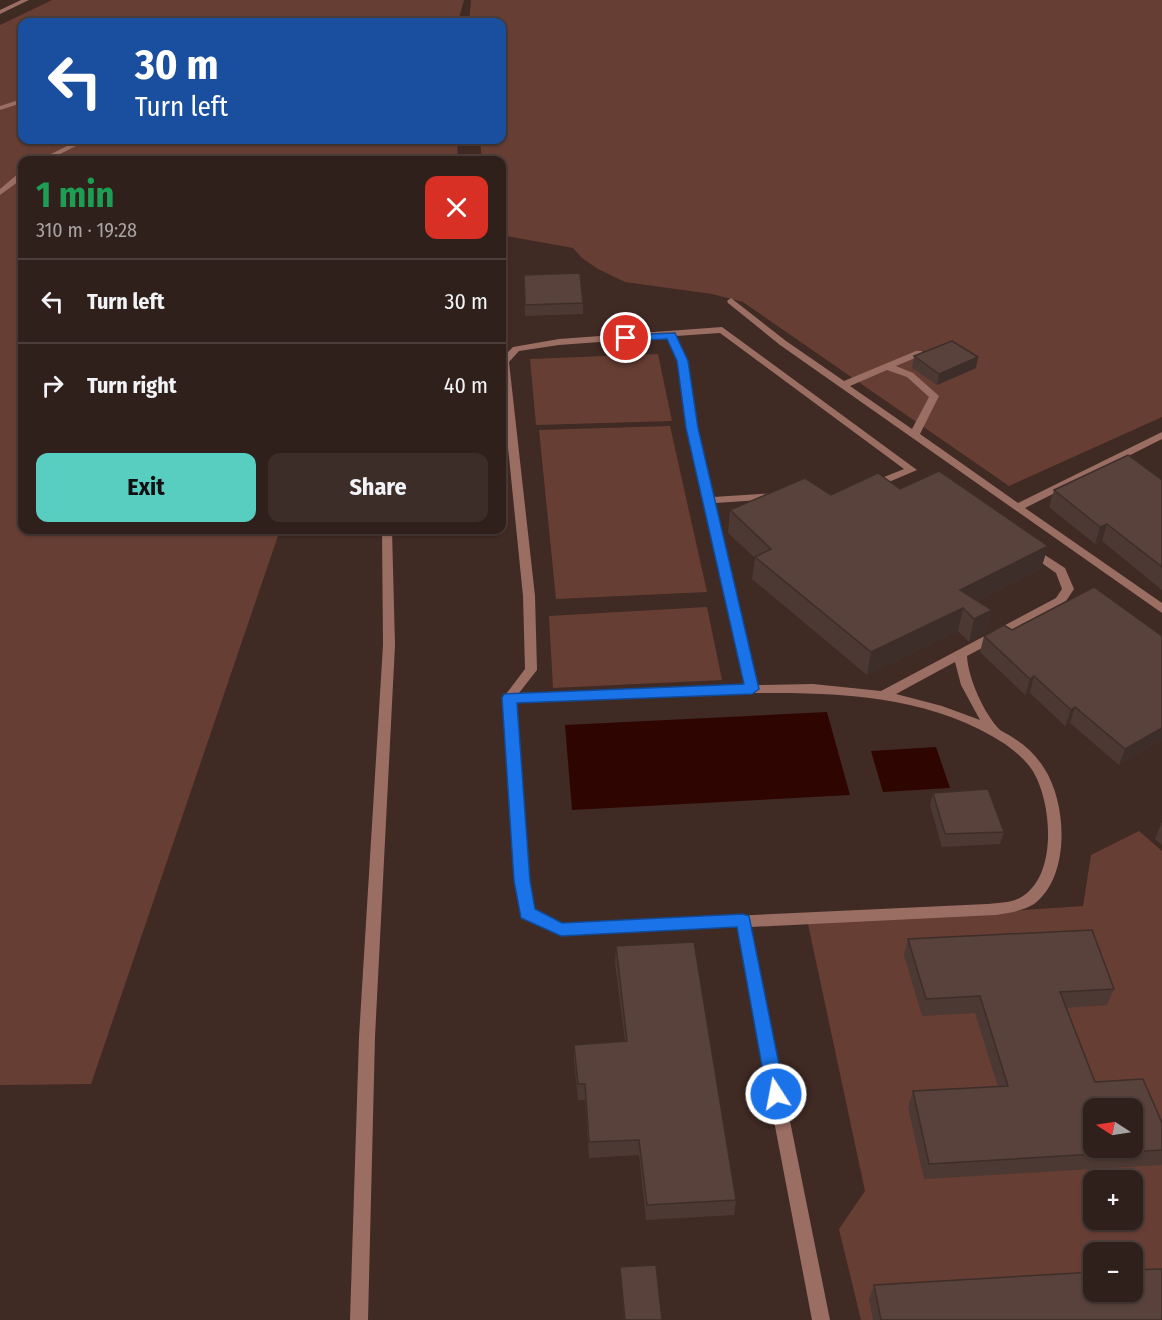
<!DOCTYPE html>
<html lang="en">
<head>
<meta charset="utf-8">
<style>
	:root { --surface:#30201b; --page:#3c2d28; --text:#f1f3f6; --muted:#a8a3a3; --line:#4b3e3a; --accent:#58cec1 }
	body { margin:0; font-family:"Fira Sans Condensed",sans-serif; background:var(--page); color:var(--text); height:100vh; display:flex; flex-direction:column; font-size:22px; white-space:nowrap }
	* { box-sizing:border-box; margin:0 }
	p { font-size:20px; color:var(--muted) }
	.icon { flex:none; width:33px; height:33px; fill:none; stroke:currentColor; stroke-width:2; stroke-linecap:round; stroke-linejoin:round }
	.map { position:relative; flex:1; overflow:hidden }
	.drawer { position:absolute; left:18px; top:156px; width:488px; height:378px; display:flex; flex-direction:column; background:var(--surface); border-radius:12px; box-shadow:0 2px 4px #0004,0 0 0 2px var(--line) }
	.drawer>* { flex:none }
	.top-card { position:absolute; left:18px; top:18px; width:488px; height:126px; border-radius:12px; box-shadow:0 2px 4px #0004,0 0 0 2px var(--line); background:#1a4fa0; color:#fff; overflow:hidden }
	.needle { width:39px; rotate:282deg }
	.buttons { position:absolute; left:1083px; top:1098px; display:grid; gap:12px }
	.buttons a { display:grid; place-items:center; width:60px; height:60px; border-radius:12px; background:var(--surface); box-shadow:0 2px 4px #0004,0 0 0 2px var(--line); font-size:30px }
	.pin { position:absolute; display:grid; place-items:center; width:51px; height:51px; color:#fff; margin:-26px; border:3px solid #fff; border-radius:50%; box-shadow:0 2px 6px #0007 }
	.me { position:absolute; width:66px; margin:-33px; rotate:349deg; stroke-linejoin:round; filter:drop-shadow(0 0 4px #0008) }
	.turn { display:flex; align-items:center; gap:21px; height:126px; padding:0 18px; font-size:27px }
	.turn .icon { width:78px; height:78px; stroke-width:2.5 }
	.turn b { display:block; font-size:42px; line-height:51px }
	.round { display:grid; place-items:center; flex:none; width:63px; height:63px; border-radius:12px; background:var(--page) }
	.overview { display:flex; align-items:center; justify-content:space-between; height:102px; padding:0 18px }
	h1 { font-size:36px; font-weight:700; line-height:45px; color:#1e9e55 }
	.primary-button { display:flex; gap:12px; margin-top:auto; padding:12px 18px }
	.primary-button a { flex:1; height:69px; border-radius:12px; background:var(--accent); color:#111; font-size:24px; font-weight:700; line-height:69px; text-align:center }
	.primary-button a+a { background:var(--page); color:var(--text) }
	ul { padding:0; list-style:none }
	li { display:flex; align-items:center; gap:18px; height:84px; padding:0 18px; border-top:2px solid var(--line) }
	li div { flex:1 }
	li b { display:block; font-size:22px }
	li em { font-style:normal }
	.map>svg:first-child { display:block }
	.green { fill:#673e34; fill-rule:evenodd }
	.water { fill:#2f0500 }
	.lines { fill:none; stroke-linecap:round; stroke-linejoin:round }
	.lane { fill:#9a6e63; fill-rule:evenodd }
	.street { fill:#9a6e63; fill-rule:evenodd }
	.wall { fill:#4d3933 }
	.shaded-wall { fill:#3e2e29 }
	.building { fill:#59423b; stroke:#3e2e29; stroke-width:1.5; fill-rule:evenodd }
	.route { fill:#1a73e8; stroke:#114b97; stroke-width:1.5 }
</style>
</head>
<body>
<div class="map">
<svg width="1162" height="1320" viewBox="0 0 1162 1320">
	<rect width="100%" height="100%" fill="#402a24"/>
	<!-- green -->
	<path class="green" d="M52,0h412l-6,22h-436v118h435l1,20h-436v370h258l-189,554 -91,1v-1060z
		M471,0h691v417l-153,69 -266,-184 -31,-8 -87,-12 -27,-13 -16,-11 -9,-10 -72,-13v-75h-19l-2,-20h21v-118h-32z
		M658,354l14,67 -136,4 -6,-66z
		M670,426l37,166 -151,7 -17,-169z
		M707,607l15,73 -169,8 -4,-72z
		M1139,831l23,20v469h-301l-22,-91 26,-38 -57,-267 275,-18 8,-51zM1094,1108h38v40h-38zM1094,1180h38v40h-38zM1094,1252h38v40h-38z"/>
	<!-- water -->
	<path class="water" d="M827,712l23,83 -278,15 -7,-85z
		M936,747l14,41 -67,4 -12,-41z"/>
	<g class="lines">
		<!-- lane -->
		<path class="lane" d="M21,0h8l-29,14v-4z
			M22,99v4l-22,7v-4z
			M79,140h9l-40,20h-9z
			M19,173h3v6l-22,16v-6z
			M731,298l55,43 58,40 72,-30h6v4l-26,11 17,7 26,23 -19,38 98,69 144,-71v7l-137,69 137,95v10l-382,-268 -52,-42 -1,-2zM887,370l20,7 22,20 -17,32 -62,-43z
			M722,327l195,143 -40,17h-8l-1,-2 1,-2 35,-14 -184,-136 -44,3 11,25 10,67 16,69 63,-4 5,3 -5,3 -61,4 42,182 56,-1 68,7 175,-93 6,-9 -6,-16 -30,-21 -2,-2 2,-2h8l31,20 9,21 -10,15 -97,52c1,22 17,58 33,74 3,2 8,4 12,7 13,8 24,18 32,31 23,35 27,108 -10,136 -11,7 -26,9 -39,11l-244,12 79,393h-18l-75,-393 -176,9 -39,-19 -7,-36 -12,-183 22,-29 -2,-73 -22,-218v-19l12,-12 46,-8zM667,337l10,24 10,67 58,257 -226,8 18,-23 -2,-74 -26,-234 10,-11 40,-6zM955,662l6,23 19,35 -38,-14 -46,-12zM757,693c84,-1 176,3 248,51 11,8 22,17 29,29 18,32 23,101 -11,123 -10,7 -24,7 -36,8l-425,20 -28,-14 -5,-29 -14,-179z"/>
		<!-- street -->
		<path class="street" d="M382,530h10l3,115 -20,392 -7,283h-18l9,-283 24,-392z"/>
	</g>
	<!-- wall -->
	<path class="wall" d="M524,275l59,28v11l-58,2z
		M914,356l62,12 -39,17 -25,-17z
		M1162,480v110l-60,-49 -7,3 -46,-37 5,-17z
		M900,489l148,57 -7,23 -63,32 14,9 -6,22 -17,10 -11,-11 -91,44 -115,-96 3,-21 -27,-25 2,-23 101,-15z
		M1012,630l150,6v104l-43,25 -49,-42 -5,3 -35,-33 -5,2 -45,-43 4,-16z
		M933,793l71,39 -4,12 -58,3 -12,-42z
		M1162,822v23l-7,-6z
		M908,939l206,50 -7,16 -41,3 29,74 67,41v42l-238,14 -16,-72 5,-16 85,-4 -23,-74 -53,3 -18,-61z
		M616,946l120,254 -2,15 -88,5 -7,-65 -50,3 -4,-58h-7l-4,-39v-16l51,-4 -10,-78z
		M620,1267l42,53h-38z
		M874,1285l288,35h-289l-4,-20z"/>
	<!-- shaded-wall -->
	<path class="shaded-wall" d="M978,357l-2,11 -39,17 2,-11z
		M1107,524l-5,17 -7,3 5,-17z
		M1048,546l-7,23 -78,40 -5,22 -91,44 4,-23 89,-62z
		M992,610l-6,22 -17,10 5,-23z
		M1034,676l-4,17 -5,2 5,-16z
		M1075,707l-5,16 -5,3 6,-16z
		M1162,728v12l-43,25 6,-16z"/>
	<!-- building -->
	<path class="building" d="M580,273l3,30 -58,2 -1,-30z
		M952,341l26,16 -39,17 -25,-18z
		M1128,455l34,25v87l-55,-43 -7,3 -46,-37z
		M939,471l109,75 -88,44 32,20 -18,9 -11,-11 -92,44 -116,-95 16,-8 -41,-39 75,-32 26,17 47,-22 22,16z
		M1094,587l68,49v92l-37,21 -50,-42 -4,3 -37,-34 -4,3 -46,-43 20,-11 8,5z
		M988,789l16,43 -59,2 -12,-41z
		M1092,930l22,59 -54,3 35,90 48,-3 19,44v27l-233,14 -16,-73 95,-5 -28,-90 -54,3 -18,-60zM1094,1108h38v40h-38z
		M694,942l42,258 -89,5 -8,-65 -50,2 -4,-58h-7l-4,-39 53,-4 -11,-95z
		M656,1265l6,55h-37l-5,-53z
		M1162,1269v51h-281l-7,-35 220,-13v20h38v-22z"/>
	<!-- route -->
	<path class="route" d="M675,333l13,28 10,67 61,261 -7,5 -235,9 13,178 5,28 27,14 181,-9 6,2 36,178 -3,6 -6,2 -6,-2 -3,-6 -30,-167 -176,9 -40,-18 -7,-37 -12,-183 2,-4 240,-10 -58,-256 -9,-67 -10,-22 -41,2 -5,-3 5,-3z"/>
</svg>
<div class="buttons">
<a><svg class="needle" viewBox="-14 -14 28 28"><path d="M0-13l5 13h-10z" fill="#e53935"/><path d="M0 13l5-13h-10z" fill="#a8a3a3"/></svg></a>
<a>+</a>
<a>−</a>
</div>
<div class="pin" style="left:626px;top:338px;background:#d93025"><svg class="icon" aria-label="arrive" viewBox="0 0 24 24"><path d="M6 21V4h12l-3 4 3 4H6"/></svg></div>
<svg class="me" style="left:776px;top:1094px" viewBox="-20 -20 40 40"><circle r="17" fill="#1a73e8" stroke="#fff" stroke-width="3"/><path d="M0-11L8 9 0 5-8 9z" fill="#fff"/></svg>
<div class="top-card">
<div class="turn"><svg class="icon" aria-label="left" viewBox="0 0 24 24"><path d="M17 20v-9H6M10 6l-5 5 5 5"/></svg><div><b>30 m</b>Turn left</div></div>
</div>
<section class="drawer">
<div class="overview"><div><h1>1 min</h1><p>310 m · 19:28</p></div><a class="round" style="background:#d93025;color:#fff"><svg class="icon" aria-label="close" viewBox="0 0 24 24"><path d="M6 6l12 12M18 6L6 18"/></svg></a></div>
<ul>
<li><svg class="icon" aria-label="left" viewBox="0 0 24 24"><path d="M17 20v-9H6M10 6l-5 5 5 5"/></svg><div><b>Turn left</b></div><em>30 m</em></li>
<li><svg class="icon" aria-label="right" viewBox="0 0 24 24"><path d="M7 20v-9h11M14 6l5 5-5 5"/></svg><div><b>Turn right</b></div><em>40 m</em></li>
</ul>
<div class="primary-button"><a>Exit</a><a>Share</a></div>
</section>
</div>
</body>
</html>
